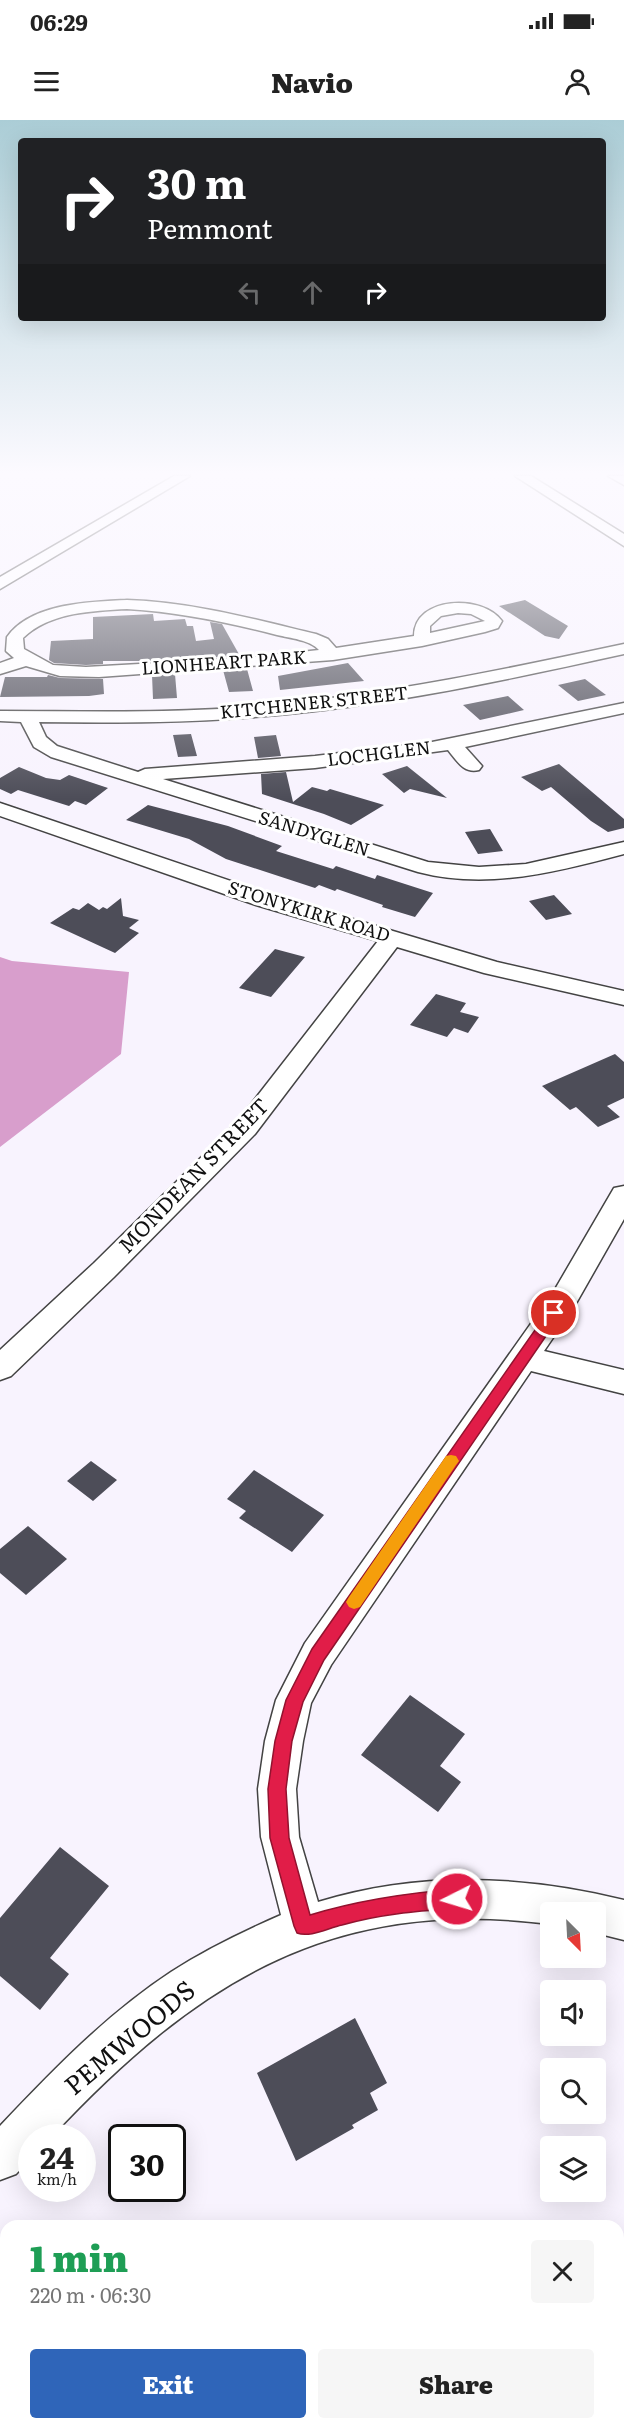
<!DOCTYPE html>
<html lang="en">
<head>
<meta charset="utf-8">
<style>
	:root { --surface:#fff; --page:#f6f6f6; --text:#222; --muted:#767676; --accent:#2f65b9 }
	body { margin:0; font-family:Literata,serif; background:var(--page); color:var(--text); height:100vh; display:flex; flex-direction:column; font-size:22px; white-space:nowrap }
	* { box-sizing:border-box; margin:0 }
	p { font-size:20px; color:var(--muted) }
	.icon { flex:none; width:33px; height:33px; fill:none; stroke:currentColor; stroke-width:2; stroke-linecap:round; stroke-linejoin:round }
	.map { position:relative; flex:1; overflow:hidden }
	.sheet { position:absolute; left:0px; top:2100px; width:624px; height:210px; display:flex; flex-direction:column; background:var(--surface); border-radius:18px 18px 0 0; box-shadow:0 6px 24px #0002 }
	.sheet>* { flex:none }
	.hud { position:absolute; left:18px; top:18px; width:588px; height:183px; border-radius:6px; box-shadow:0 6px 24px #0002; background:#202124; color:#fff; overflow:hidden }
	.needle { width:39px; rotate:156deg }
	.tools { position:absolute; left:540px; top:1782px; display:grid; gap:12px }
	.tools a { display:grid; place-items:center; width:66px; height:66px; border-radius:6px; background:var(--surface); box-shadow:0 6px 24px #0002; font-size:30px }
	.speed { position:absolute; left:18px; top:2004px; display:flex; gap:12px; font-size:30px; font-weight:700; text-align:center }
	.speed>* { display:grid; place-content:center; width:78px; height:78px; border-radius:50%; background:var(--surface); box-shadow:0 6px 24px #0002; line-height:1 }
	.speed small { font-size:15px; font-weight:400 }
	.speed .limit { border:3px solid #111; border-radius:9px; background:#fff; color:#111 }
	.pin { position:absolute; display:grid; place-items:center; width:51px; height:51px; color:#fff; margin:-26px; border:3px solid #fff; border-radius:50%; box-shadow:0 2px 6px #0007 }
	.me { position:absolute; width:66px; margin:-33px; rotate:265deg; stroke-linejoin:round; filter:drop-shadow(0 0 4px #0008) }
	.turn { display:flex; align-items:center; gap:21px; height:126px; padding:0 30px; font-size:27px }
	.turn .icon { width:78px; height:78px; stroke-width:2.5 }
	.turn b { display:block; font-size:42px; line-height:51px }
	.lanes { display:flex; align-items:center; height:57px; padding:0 30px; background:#0003; justify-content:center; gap:30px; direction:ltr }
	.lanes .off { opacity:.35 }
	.round { display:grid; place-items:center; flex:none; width:63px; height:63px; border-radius:6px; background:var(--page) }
	.overview { display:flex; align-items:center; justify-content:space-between; height:102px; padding:0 30px }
	h1 { font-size:36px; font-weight:800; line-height:45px; color:#1e9e55 }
	.button { display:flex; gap:12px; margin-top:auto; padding:12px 30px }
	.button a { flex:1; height:69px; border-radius:6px; background:var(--accent); color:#fff; font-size:24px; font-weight:800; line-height:69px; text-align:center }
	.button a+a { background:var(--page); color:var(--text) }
	.status { display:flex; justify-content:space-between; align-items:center; height:42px; padding:0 30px; background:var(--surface); direction:ltr }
	.status svg { height:16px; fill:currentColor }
	header { display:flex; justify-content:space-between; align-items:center; height:78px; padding:0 30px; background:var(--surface); font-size:27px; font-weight:800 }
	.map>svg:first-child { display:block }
	.forest { fill:#d89ecc }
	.building { fill:#4d4d58 }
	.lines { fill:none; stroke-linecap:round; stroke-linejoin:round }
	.minor-casing { stroke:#434343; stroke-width:3 }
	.minor { fill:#fff; fill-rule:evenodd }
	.route { fill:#e11d48; stroke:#92132f; stroke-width:1.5 }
	.slow { fill:#f59e0b }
	.labels { text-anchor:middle; stroke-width:6; stroke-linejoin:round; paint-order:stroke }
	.far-street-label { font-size:18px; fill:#101010; stroke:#fff }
	.street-label { font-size:21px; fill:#101010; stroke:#fff }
	.near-street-label { font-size:26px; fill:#101010; stroke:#fff }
</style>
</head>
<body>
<div class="status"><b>06:29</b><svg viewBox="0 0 49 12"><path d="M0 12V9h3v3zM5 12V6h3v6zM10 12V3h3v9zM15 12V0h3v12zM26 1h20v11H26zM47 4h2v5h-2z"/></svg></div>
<header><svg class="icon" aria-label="menu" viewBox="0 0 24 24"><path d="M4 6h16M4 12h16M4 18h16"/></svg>Navio<svg class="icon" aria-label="person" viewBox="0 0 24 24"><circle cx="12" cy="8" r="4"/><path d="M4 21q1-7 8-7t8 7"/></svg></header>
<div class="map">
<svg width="624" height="2310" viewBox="0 0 624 2310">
	<rect width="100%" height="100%" fill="#f8f3fe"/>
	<!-- forest -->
	<path class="forest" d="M0,837l12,4 117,11 -8,82 -121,93z"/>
	<!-- building -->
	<path class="building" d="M525,480l43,26 -9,13 -14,-3 -46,-30z
		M153,494l1,7 31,-2 2,7h6l3,15 18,-2 -4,-17 12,2 18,32 -89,5h-48v3l-17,1 -32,-2 -5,-3 2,-19 42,-2v-22z
		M348,543l16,18 -84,9 -2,-14z
		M247,549l6,22 -24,1 -6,-22z
		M175,554l2,24 -24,1 -1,-24z
		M48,555l12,3 43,1 1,15 -15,2 -89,1 5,-20h42z
		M585,559l21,16 -28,6 -20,-16z
		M508,576l16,14 -44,10 -17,-15z
		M191,614l6,22 -19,1 -5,-22z
		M276,615l5,21 -23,2 -4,-21z
		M559,644l65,55v9l-16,4 -17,-11 -40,-34 -9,4 -21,-14z
		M407,646l40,32 -37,-9 -6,4 -22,-19z
		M19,647l27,11 14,2 9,-5 39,13 -22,17 -11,-4 -6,5 -51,-16 -7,4 -11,-5v-11z
		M286,652l7,30 19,-15 15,4 3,-2 54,16 -33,20 -27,-11 -62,-20 -1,-20z
		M148,685l80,21 54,20 -6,5 57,18 3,-3 39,13 2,-4 56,18 -18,24 -33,-10 1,-2 -46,-16 -2,2 -16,-6 -4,3 -89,-29 -37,-20 -63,-19z
		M490,709l13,22 -25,3 -13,-22z
		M554,775l18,19 -26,6 -17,-19z
		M121,778l2,18 16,4 -10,8 10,5 -24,20 -65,-30 23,-15 6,2 9,-7 11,7 4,-3 4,2z
		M275,829l30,8 -34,40 -32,-9z
		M436,874l30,9 -6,9 19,5 -11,16 -14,-5 -7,9 -37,-12z
		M615,934l9,8v36l-17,8 13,11 -22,10 -22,-20 -6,3 -28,-24z
		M91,1341l26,19 -24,21 -26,-20z
		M254,1350l70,45 -32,37 -53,-34 7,-7 -19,-12z
		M28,1406l39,33 -41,36 -26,-22v-24z
		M410,1575l55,39 -25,32 21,16 -23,30 -77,-57z
		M60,1727l49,39 -59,72 19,16 -29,36 -40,-34v-58z
		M355,1898l32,65 -17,10 8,17 -26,15 2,3 -58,33 -39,-88z"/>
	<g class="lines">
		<!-- minor casing -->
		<g class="minor-casing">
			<path id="minor" d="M174,356h16l-190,113v-12z
				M515,356h16l93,58v12z
				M608,356h16v9z
				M127,480c65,2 126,19 189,34l12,5 8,9 78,-12c0,-40 69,-42 88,-15l-4,7 -13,4 -63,14 -89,14 -234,17 -39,-1 -34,-10 -26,8v-11l14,-5 -8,-7 1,-14c24,-34 82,-35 120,-37zM127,489c51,3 100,13 150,26 13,3 33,5 42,15l-73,8 -160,9 -33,-2 -29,-16 -1,-11c27,-26 69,-27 104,-29zM458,493l13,1 14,7 -55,12v-7l11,-10z
				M624,524v10c-118,26 -237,52 -358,62 -75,7 -151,7 -227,6l7,15 11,9 81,26 7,-3 170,-13 117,-14 192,-39v10l-159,34 17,19 -3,4c-15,4 -22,-9 -31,-20l-133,18 -152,11 265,83 51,5 47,-3 98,-22v12c-67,18 -137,36 -206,18l-367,-115 -17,-10 -13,-25 -21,-1v-10c89,0 180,3 269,-6 120,-11 238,-36 355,-61z
				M0,683l272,92 225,67 127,29v14l-140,-32 -87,-26 -142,187 -141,143 -103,99 -11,4v-30l94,-87 143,-141 141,-181 -122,-36 -256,-89z
				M624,1066v33l-50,88 -30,44 80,19v24l-93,-23 -200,294 -20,38 -8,38 -7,48 3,48 19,65c101,-31 204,-27 306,-2v40l-28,-7v-21h-46v12c-220,-28 -355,59 -500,214h-18v19l-16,17 -16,6v-54c52,-55 107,-112 171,-154 34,-22 73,-41 110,-57l-20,-78 -3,-48 7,-48 11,-41 29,-57 249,-352 60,-103z"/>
		</g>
		<!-- minor -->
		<use href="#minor" class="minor"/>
	</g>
	<!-- sky -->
	<linearGradient id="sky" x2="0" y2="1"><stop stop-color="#abcdd6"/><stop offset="0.52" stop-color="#fcfaff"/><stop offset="1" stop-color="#fcfaff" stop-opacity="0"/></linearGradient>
	<rect width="624" height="679" fill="url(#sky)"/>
	<!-- route -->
	<path class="route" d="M554,1188l5,2 2,3 -2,4 -235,343 -21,42 -11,39 -6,48 3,49 21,77c49,-15 97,-22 147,-26l7,3 3,7 -3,6 -7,3c-38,3 -78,6 -115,17 -14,3 -32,13 -45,8l-3,-7 -24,-88 -2,-49 7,-48 11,-41 26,-51 237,-339z"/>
	<!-- slow -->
	<path class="slow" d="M451,1335l5,1 3,5 -3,4 -96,142 -6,2 -5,-2 -3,-5 3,-5 97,-141z"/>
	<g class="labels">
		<!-- far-street labels -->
		<g class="far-street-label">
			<text transform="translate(224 543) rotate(-4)" y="6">LIONHEART PARK</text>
			<text transform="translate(314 583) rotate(-6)" y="6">KITCHENER STREET</text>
			<text transform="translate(379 634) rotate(-7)" y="6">LOCHGLEN</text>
			<text transform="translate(314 714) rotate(17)" y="6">SANDYGLEN</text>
			<text transform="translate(309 792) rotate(17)" y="6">STONYKIRK ROAD</text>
		</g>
		<!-- street labels -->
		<g class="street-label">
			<text transform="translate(194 1056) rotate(-46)" y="7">MONDEAN STREET</text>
		</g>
		<!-- near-street labels -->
		<g class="near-street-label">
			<text transform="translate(130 1918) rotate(-40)" y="9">PEMWOODS</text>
		</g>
	</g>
</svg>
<div class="tools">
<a><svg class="needle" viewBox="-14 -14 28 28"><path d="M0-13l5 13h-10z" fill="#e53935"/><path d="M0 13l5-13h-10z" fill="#767676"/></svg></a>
<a><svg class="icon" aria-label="sound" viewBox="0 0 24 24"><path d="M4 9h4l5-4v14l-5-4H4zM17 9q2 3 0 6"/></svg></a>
<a><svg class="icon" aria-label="search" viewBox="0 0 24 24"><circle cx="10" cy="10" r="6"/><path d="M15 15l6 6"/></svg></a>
<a><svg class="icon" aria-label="layers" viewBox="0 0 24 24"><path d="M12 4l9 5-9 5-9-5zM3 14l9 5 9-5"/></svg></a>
</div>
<div class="speed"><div>24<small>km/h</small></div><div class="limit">30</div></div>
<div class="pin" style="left:554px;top:1193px;background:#d93025"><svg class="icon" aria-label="arrive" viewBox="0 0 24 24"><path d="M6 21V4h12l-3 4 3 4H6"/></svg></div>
<svg class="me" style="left:457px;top:1779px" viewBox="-20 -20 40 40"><circle r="17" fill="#e11d48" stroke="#fff" stroke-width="3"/><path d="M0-11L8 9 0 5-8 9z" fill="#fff"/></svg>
<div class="hud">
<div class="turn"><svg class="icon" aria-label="right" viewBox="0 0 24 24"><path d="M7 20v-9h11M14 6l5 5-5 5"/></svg><div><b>30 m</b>Pemmont</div></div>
<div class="lanes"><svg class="icon off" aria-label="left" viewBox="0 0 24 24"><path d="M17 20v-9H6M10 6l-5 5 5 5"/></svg><svg class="icon off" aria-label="ahead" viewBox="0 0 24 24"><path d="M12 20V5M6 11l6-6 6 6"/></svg><svg class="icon" aria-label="right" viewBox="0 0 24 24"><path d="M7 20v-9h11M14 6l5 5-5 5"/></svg></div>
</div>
<section class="sheet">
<div class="overview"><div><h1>1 min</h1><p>220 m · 06:30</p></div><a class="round"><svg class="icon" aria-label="close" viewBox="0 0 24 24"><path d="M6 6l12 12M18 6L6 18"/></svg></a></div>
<div class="button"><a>Exit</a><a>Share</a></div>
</section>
</div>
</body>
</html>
